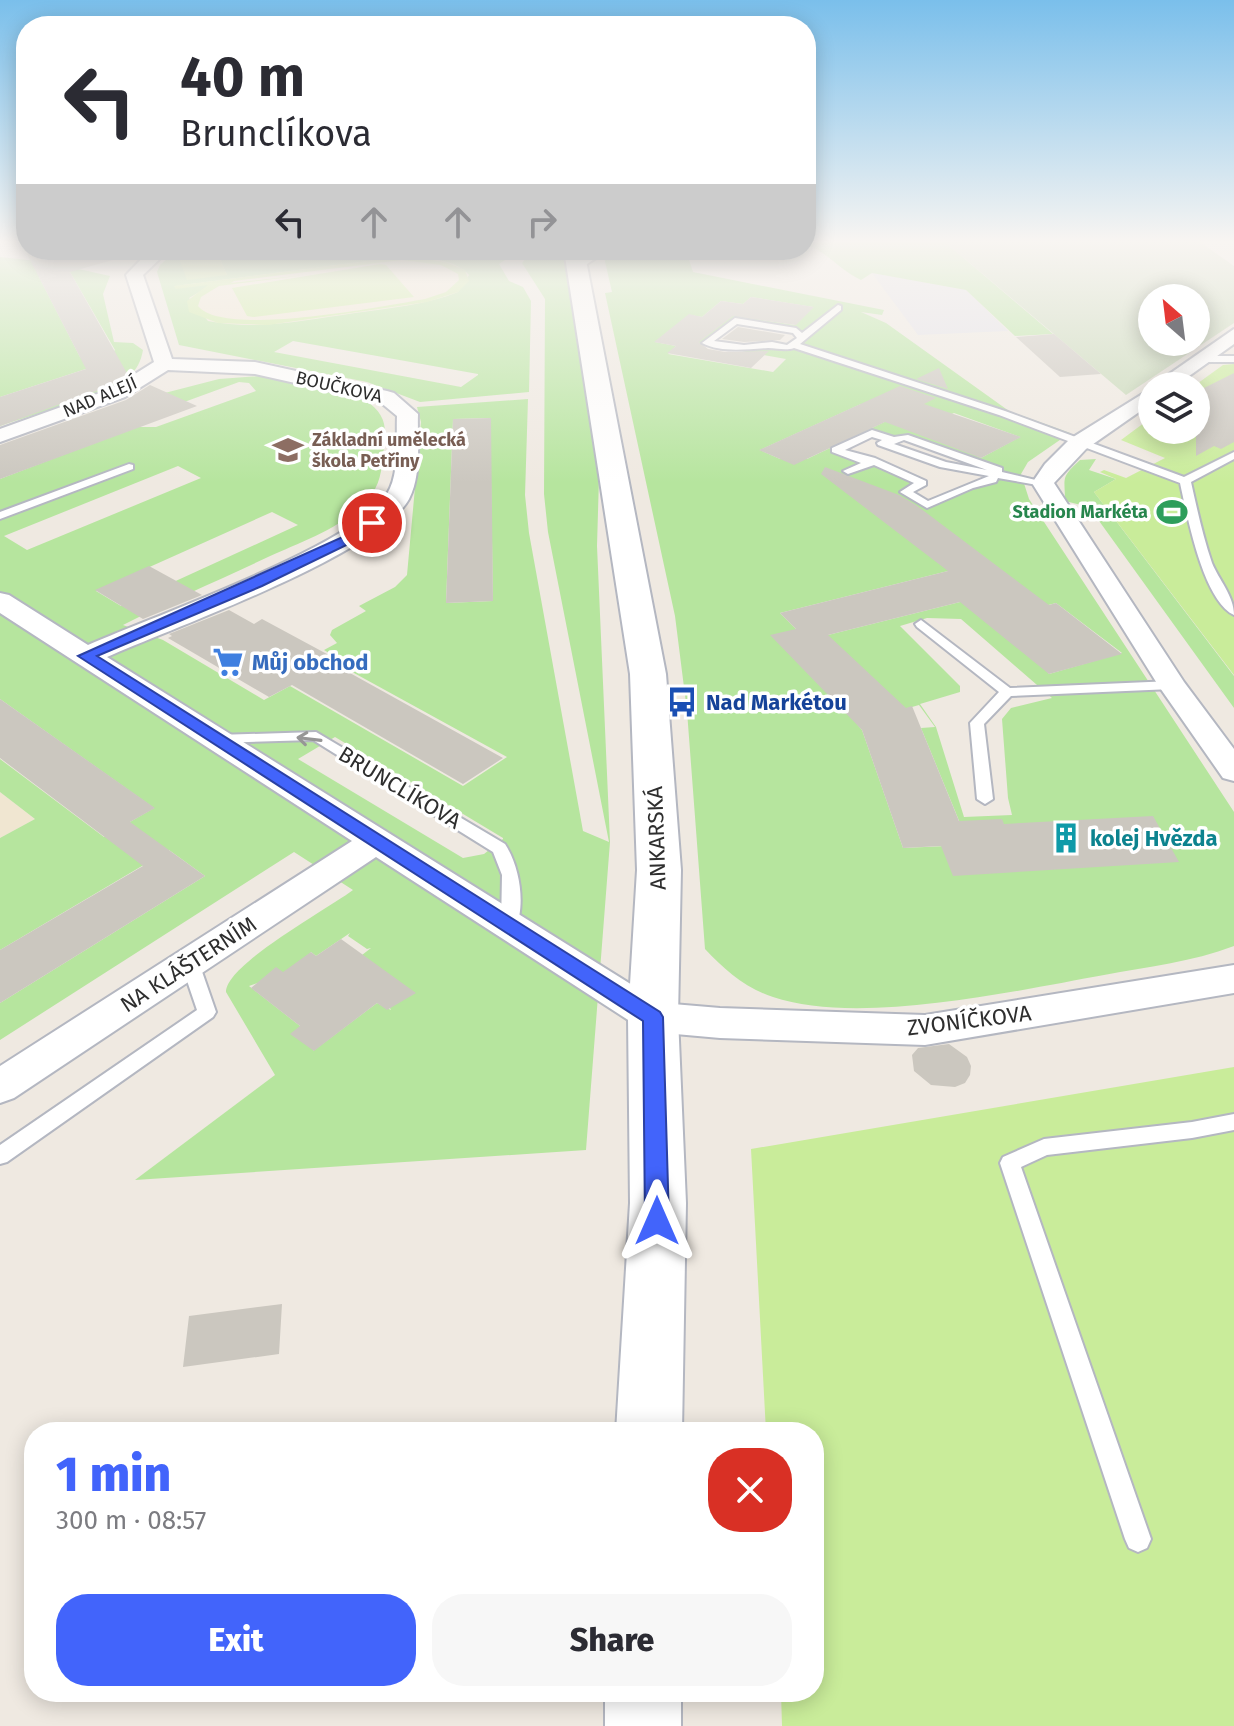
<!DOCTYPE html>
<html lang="en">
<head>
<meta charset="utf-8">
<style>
	:root { --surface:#fff; --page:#f7f7f7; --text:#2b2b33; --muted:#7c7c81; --accent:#4264fb }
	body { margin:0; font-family:"Fira Sans",sans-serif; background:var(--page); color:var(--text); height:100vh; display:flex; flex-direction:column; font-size:30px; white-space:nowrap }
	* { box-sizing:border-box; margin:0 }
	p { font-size:26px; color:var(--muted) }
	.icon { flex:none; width:44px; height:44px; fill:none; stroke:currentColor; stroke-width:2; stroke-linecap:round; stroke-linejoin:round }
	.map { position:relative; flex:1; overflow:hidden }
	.drawer { position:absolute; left:24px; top:1422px; width:800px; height:280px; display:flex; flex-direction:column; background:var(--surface); border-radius:32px; box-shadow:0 4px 20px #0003 }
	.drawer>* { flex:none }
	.hud { position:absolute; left:16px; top:16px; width:800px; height:244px; border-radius:32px; box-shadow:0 4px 20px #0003; background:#fff; color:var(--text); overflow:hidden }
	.needle { width:52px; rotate:332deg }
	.tools { position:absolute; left:1138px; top:284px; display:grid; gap:16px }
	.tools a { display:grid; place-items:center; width:72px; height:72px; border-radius:50%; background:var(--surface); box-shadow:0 4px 20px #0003; font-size:40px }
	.pin { position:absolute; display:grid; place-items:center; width:68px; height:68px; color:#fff; margin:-34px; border:4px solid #fff; border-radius:50%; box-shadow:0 2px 8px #0007 }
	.me { position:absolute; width:88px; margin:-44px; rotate:0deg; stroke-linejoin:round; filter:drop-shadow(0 0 6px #0008) }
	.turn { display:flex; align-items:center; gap:28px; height:168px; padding:0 32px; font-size:36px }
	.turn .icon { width:104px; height:104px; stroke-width:2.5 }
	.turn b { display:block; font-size:56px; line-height:68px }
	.lanes { display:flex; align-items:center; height:76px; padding:0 32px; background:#0003; justify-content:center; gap:40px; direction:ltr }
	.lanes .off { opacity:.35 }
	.round { display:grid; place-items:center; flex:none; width:84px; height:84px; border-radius:32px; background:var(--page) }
	.head { display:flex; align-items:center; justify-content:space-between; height:136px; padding:0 32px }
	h1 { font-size:48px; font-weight:800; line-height:60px; color:var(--accent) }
	.primary-button { display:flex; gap:16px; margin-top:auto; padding:16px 32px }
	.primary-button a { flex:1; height:92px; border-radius:32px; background:var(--accent); color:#fff; font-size:32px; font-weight:800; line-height:92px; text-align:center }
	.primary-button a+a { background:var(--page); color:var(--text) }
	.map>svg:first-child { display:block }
	.industrial { fill:#e3e1e8 }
	.education { fill:#f0e6d1 }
	.green { fill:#b6e59e; fill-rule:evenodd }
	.cemetery { fill:#c8d9b8; fill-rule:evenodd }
	.pitch { fill:#c9ec9a; fill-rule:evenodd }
	.building { fill:#cbc7bf }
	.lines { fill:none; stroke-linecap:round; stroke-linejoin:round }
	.lane-casing { stroke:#b4b7c1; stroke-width:4 }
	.street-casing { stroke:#b4b7c1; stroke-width:4 }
	.secondary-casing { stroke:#b4b7c1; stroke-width:4 }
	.lane { fill:#fff; fill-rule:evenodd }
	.street { fill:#fff; fill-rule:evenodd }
	.secondary { fill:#fff; fill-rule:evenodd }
	.oneway { stroke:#969696 }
	.route { fill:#4264fb; stroke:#2b41a3; stroke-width:2 }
	.labels { text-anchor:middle; stroke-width:7; stroke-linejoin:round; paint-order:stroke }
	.far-street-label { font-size:18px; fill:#2e2e2e; stroke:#fff }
	.far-education-label { font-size:18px; font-weight:bold; fill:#785e54; stroke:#fff; text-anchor:start }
	.far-leisure-label { font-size:18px; font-weight:bold; fill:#27864d; stroke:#fff; text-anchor:end }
	.shop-label { font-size:22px; font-weight:bold; fill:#366cbe; stroke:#fff; text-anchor:start }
	.transit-label { font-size:22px; font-weight:bold; fill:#164399; stroke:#fff; text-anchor:start }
	.street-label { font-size:22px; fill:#2e2e2e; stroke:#fff }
	.culture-label { font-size:22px; font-weight:bold; fill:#0d838f; stroke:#fff; text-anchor:start }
</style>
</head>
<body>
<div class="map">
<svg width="1234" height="1726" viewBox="0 0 1234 1726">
	<rect width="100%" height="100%" fill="#efe9e1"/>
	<!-- industrial -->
	<path class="industrial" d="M872,273l94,17 42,41 -90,4z"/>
	<!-- education -->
	<path class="education" d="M180,250h303l6,54 -292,37 -40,-69 11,-16z
		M0,792l35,27 -35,19z"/>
	<!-- green -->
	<path class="green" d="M809,242h136l108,92 -38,2 -49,-46 -94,-17 -11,7c-20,-9 -32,-26 -51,-34z
		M177,250h32l-32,4 50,21 -11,-25h70l23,8 24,-8h187l-21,14 10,17 14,6 8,14 -2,91 -109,10 -53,-20 -188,-37 -22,-73 3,-7zM437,252l-23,6c19,1 42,2 55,17l-11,17c-32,13 -68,16 -103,21 -49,7 -98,18 -147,8l-19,-23 24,-14 -38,2zM293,341l185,33v1l-17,12 -187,-35z
		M533,250h30l36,228 -2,68 13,296 -24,308 -451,30 140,-105 -49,-83c0,-28 102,-83 127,-102l-59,-38 -294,188v-37l205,-127 -36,-26 -169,100v-112l35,-19 -35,-27v-33l104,78 50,-29 -154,-109v-220l136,-52h20l100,-36 -7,-8 -10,-1 -104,38 -13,-16 97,-25 41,-3 105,24c19,13 22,24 19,46 -2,17 -2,34 -12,48 -23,32 -69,47 -104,63 -48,23 -99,44 -145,68l40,15 101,60 26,-14 173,100 44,-29 -173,-95 5,-3 -15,-9 13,-7 -7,-8 2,-5 34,-19 -7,-5 36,-19 12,-12 14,-153 -4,-15 111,-8 -3,96 4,38 54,298 26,11 -61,-310 -4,-38 1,-195 -23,-36zM490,418l3,183 -47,2 7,-184zM178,466l23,12 -174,72 -23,-14zM272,512l26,13 -177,81 -25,-15zM335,737l168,101v1l-19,15 -21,4 -165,-99zM350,933l-2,3 19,13 4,-1 -9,7 29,55 -14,-7 -64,48 2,-3 -15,-22 -51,-40 50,-18 12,-16 5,4z
		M624,250h62l7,22 191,38 -2,5 -21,-3 25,11 123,88 61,22 -42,29 -7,12 8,25 205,313v134c-42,16 -87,21 -130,29 -89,16 -246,51 -331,22 -28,-9 -48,-27 -68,-48l-18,-238 -12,-95 -70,-323 7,-1 -9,-39h20zM751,297l62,10 -18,18 -65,-10 -33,28 89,16 -13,13 -105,-18 8,-8 -21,-4 34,-27 13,2 19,-16 22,3zM735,321l60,10 6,8c-23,17 -66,8 -94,3zM861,404l84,13 9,-4 66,24 -39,21 -80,-44 -94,45 -15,-6 -12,6 -20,-9zM873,433l21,8 10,-4 94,33 -15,11 -56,24 -22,-13 17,-9 -85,-34zM948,571l77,40 31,-8 66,50 -73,21 -61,-79 -160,40 -12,-11 -20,5 -16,-16zM927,618l34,1 91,79 -41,10 -9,11 6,79 4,17 -48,2 -28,-90 -16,-23 40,-12v-6l-60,-60zM919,705l16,22 -14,1 48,117 -66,3 -41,-118 -6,-7z
		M0,257l47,5 63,14 -7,18 11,48 19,1 10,7c-2,11 -6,20 -15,27 -29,21 -92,36 -128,49v-12l101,-50 -101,33zM70,272l45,78 -1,1 -34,6 -41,-80z
		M1096,459l-7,11 27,9 -22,13 140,184v32l-145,-201 -24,-6c0,-23 -5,-23 15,-41z"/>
	<!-- cemetery -->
	<path class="cemetery" d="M945,242h255l34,24v57l-108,72zM1152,298h44v44h-44z"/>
	<!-- pitch -->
	<path class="pitch" d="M216,250l11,25 -40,5 -10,-27z
		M437,252l2,2 -19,4 26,4 19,8 4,11 -11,11 -31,10 -159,23 -50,-2 -29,-11 -2,-11 21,-16 -32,4 -2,-3zM402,260l39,5 17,9 1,6 -13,12 -21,7c-41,7 -202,39 -227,7l3,-9 18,-11 86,-11 -74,8 3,-2z
		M380,264l6,1 28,32 -161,20 -6,-1 -15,-28z
		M1234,364v311l-140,-183 22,-13 -16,-7 4,-2 22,8 39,-20 -44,-18 31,-23v13h44l-2,-44 29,-21z
		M1234,1067v659h-452l-1,-34h33v-260h-48l-15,-283z"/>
	<!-- building -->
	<path class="building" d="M25,250h94l1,8 -50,14 58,103 -18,11 -110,40v-29l86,-28z
		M751,297l63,10 -18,18 -63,-9 -34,26 9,7 17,3 44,-1 -18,17 -84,-15 9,-7 -22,-4 35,-28 13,3 19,-16 22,3z
		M738,327l47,8 -5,5 -36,2 -22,-3z
		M1054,334l47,40 -41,3 -44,-40z
		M939,368l9,21 -32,-10z
		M1234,373v69l-13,7 -7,-3 -18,10v-64z
		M150,385l47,21 -197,73v-34l126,-45z
		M900,386l36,12 -12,6 97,33 -40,21 -96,-36 -91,43 -35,-15z
		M491,418l2,183 -47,2 7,-184z
		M825,467l74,28 17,10 133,100 7,-2 66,51 -73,20 -89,-72 -132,33 78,73 6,-2 47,115 43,-2 2,5 149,-8 26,46 -226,14 -12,-30 -38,2 -41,-118 -92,-95 26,-6 -16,-16 168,-42 -127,-97z
		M149,566l53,29 -59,24 -48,-29z
		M229,610l25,14 8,-5 76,41 -6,3 171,95 -40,26 -171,-99 -23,12 -101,-59 4,-2 -3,-2z
		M0,699l155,109 -25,14 75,54 -205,127v-53l143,-84 -143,-108z
		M341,939l75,54 -29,17 -10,-7 -63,48 -24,-17 10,-8 -49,-38 25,-21 7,5 28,-20 5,4z
		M949,1044l18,13 4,9 -1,9 -5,8 -10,4 -24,-2 -17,-14 -2,-16 6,-7z
		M282,1304l-3,50 -96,13 6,-51z"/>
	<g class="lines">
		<!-- lane casing -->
		<g class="lane-casing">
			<path id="lane" d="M599,250h9l-27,18h-6v-4z
				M838,305l3,1v4l-41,34 205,67 179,66 50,-25v7l-43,23c6,27 12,55 21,81 7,17 22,33 22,52 -31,-14 -47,-100 -54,-132l-181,-68 -205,-67c-9,3 -16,0 -26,0 -21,1 -47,5 -66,-5l33,-25 61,10 6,5zM737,324l56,9 4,5 -10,7 -15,-3 -28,3 -30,-4z
				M1234,356v6h-34l-5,-3 5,-3z
				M872,430l22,7 14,-2 94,33v4l46,11 -5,3 -45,-8 -2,4 -23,6 -46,20 -27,-16 14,-9 -40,-18 -26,9 -5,-3 18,-8 -29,-11v-4zM872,437l10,3 -5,3 1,2 62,22 49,9 -61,25 -15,-9 13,-7v-4l-51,-23 -30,-8zM904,440l83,30 -41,-8 -52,-18z
				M129,464l4,1v4l-133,50v-7z
				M921,620l89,68 162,-7 7,4 -7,4 -161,7 -27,28 9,75 -8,5 -8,-5 -7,-76 29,-31 -82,-65 -2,-3z
				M316,732l189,112c15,23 21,61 10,86h-12l-2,-4 1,-51 -9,-23 -180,-112 -96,3 -7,-4 7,-4z
				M190,957l6,2 3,4 17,49 -3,5 -206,145 -7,2v-19l197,-135 -16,-47 3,-4z
				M1234,1114v16l-42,8 -145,17 -26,12 130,372 -4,9 -9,4 -9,-4 -4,-9 -125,-376 3,-6 41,-18 148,-17z"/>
		</g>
		<!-- street casing -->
		<g class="street-casing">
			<path id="street" d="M150,250h19l-26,25 29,84 83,3 132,29 7,2 24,21c-1,27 4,60 -9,85 -31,56 -237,129 -302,158l554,346 59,5 205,7 309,-50v28l-309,52 -205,-7 -67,-6 -14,-5 -263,-170 -362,241 -14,5v-37l352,-225 -352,-228v-20l9,2 79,50c61,-27 270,-101 299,-151 13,-21 9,-54 10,-78l-17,-14 -125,-28 -87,-4 -43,27 -125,45v-13l111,-40 43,-27 -28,-87z
				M1234,329v15l-59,42h-23z
				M1152,388v15l-66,46 -32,34 130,199 50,67v32l-11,-3 -65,-93 -126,-202 13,-19 25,-25z"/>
		</g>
		<!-- secondary casing -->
		<g class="secondary-casing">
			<path id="secondary" d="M564,250h20l82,424 15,196 -3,147 8,186 -4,229h-66l14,-229 -2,-186 9,-147 -7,-196z
				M605,1692h76v34h-76z"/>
		</g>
		<!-- lane -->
		<use href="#lane" class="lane"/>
		<!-- street -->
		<use href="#street" class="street"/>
		<!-- secondary -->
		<use href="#secondary" class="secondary"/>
	</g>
	<!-- one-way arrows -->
	<defs><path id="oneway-shaft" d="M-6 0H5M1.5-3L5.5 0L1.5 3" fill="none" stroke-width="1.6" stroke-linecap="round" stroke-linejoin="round" transform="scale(2)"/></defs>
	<use class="oneway" href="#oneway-shaft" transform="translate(309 739) rotate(-173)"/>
	<!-- sky -->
	<linearGradient id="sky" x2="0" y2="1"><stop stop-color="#7abfeb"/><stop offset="0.5" stop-color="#f8f5f2"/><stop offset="1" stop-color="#f8f5f2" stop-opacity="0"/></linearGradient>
	<rect width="1234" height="483" fill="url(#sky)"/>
	<!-- route -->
	<path class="route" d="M367,520l11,3 -15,14 -101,49 -165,70 563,356 3,5 6,204 -3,8 -9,3 -8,-3 -4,-8 -2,-200 -565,-365 276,-124z"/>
	<!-- icons -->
	<defs>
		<g id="school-bare" transform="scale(2.4)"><path d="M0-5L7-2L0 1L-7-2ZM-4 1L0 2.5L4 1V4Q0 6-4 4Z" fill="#8d6e63" stroke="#fff" stroke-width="2.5" paint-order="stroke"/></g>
		<g id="stadium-bare" transform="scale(2.4)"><path d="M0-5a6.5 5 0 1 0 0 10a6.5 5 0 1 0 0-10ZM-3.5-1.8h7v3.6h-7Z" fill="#2e9e5b" stroke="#fff" stroke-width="2.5" paint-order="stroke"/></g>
		<g id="supermarket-bare" transform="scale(2.4)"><path d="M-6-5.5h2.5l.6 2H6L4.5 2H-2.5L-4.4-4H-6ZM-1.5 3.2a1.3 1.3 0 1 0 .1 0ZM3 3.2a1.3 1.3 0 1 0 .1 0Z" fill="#3f7fe0" stroke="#fff" stroke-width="2.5" paint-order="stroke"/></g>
		<g id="bus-bare" transform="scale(2.4)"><path d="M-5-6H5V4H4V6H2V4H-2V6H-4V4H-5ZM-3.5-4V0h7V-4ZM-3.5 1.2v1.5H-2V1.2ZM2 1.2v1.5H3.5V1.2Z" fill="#1a4fb4" stroke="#fff" stroke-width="2.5" paint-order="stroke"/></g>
		<g id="building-bare" transform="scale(2.4)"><path d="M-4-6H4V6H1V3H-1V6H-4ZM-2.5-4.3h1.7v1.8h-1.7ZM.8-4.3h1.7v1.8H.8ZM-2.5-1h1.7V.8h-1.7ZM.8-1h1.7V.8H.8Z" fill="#0f9aa8" stroke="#fff" stroke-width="2.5" paint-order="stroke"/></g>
	</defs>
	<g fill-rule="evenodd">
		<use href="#school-bare" x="288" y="450"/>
		<use href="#stadium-bare" x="1172" y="512"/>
		<use href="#supermarket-bare" x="228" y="662"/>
		<use href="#bus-bare" x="682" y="702"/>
		<use href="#building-bare" x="1066" y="838"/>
	</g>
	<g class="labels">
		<!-- far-street labels -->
		<g class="far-street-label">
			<text transform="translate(339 387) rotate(13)" y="6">BOUČKOVA</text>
			<text transform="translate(100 397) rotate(-23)" y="6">NAD ALEJÍ</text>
		</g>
		<!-- far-education labels -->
		<g class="far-education-label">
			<text x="312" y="446">Základní umělecká<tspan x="312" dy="21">škola Petřiny</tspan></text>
		</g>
		<!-- far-leisure labels -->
		<g class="far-leisure-label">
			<text x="1148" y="518">Stadion Markéta</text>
		</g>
		<!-- shop labels -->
		<g class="shop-label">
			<text x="252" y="670">Můj obchod</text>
		</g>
		<!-- transit labels -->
		<g class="transit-label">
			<text x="706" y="710">Nad Markétou</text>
		</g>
		<!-- street labels -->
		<g class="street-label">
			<text transform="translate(400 787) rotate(31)" y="8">BRUNCLÍKOVA</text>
			<text transform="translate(656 838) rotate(-92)" y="8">ANKARSKÁ</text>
			<text transform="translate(188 964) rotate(-33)" y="8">NA KLÁŠTERNÍM</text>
			<text transform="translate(969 1020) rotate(-7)" y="8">ZVONÍČKOVA</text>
		</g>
		<!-- culture labels -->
		<g class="culture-label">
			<text x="1090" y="846">kolej Hvězda</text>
		</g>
	</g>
</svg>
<div class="tools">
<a><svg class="needle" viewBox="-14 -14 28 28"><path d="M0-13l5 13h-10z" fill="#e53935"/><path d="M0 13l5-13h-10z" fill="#7c7c81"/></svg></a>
<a><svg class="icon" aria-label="layers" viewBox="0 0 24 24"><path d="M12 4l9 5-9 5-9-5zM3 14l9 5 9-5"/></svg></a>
</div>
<div class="pin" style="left:372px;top:523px;background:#d93025"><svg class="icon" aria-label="arrive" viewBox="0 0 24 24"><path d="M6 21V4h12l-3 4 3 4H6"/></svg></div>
<svg class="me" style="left:657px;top:1221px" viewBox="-20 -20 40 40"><path d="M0-17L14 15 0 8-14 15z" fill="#4264fb" stroke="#fff" stroke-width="4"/></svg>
<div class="hud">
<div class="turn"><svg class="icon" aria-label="left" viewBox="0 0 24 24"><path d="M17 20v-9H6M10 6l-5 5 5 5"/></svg><div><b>40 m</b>Brunclíkova</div></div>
<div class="lanes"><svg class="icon" aria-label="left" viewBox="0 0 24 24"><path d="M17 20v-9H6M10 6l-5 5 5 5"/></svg><svg class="icon off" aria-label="ahead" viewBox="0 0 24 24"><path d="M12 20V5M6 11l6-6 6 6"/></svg><svg class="icon off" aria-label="ahead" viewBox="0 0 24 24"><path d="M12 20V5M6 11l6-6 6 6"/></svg><svg class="icon off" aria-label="right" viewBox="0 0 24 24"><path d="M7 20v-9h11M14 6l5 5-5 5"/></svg></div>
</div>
<section class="drawer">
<div class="head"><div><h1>1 min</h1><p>300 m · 08:57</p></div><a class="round" style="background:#d93025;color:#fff"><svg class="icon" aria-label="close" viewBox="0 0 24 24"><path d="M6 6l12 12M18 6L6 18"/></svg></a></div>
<div class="primary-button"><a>Exit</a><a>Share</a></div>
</section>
</div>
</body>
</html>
